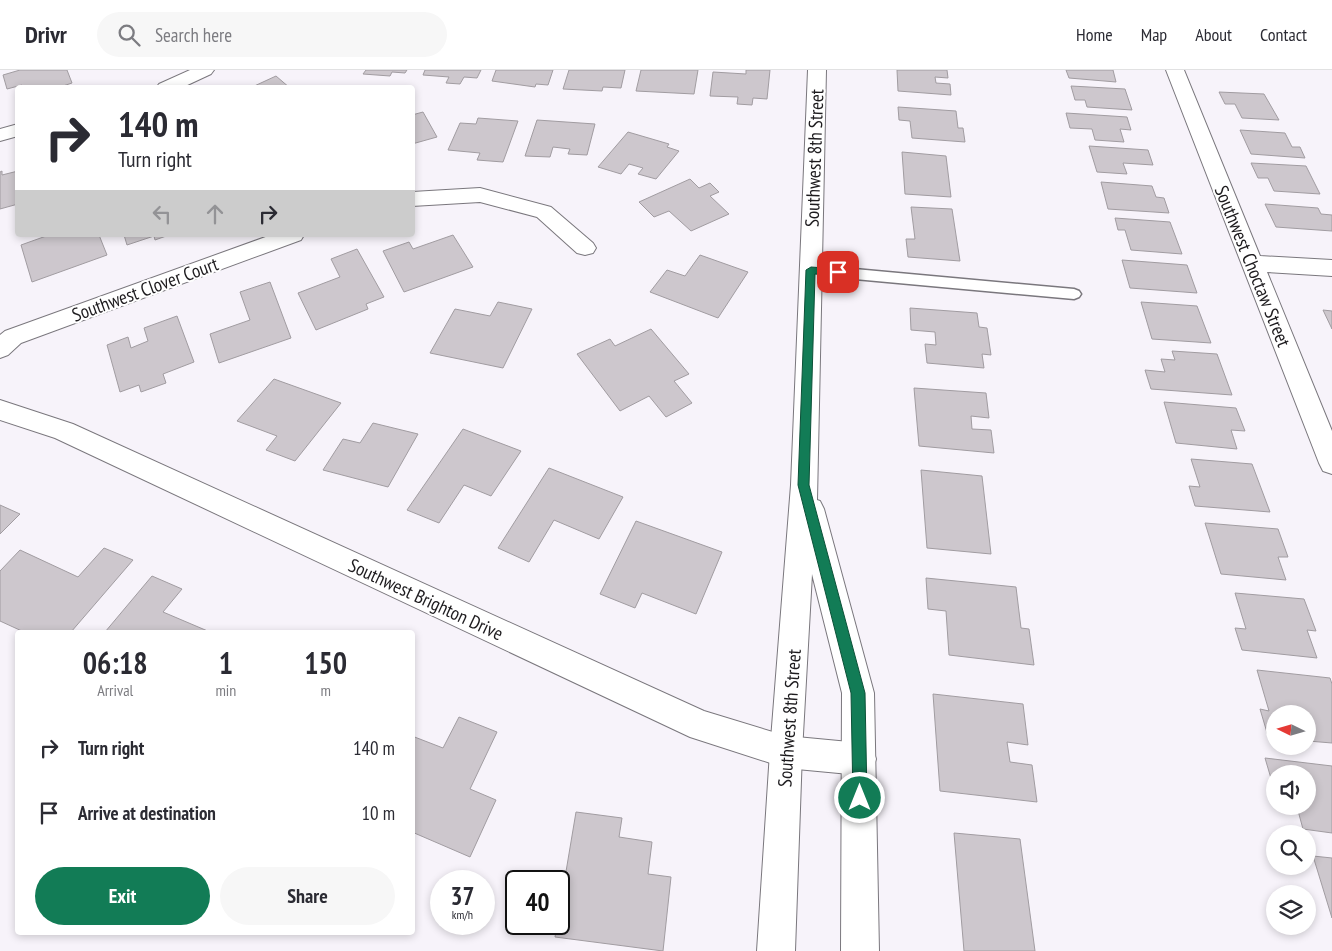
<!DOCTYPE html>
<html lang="en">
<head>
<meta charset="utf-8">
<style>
	:root { --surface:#fff; --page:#f7f7f7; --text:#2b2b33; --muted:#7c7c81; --line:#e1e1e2; --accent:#127c56 }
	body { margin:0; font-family:"PT Sans Narrow",sans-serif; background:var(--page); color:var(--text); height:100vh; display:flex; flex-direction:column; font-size:19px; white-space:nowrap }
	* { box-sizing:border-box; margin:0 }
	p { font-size:16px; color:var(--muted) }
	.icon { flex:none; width:28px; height:28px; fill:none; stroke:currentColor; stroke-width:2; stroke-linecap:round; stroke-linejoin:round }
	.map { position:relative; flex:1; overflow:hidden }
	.panel { position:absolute; left:15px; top:560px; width:400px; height:305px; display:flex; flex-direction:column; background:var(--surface); border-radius:5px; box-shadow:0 2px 8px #0003 }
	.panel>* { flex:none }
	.top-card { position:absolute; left:15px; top:15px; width:400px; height:152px; border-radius:5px; box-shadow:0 2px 8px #0003; background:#fff; color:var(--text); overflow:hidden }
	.needle { width:32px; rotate:275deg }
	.controls { position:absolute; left:1266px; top:635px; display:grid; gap:10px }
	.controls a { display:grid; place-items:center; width:50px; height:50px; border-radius:50%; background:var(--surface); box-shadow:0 2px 8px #0003; font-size:25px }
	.speed { position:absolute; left:430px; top:800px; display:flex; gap:10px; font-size:25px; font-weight:700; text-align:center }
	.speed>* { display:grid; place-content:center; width:65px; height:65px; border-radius:50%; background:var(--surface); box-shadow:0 2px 8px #0003; line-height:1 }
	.speed small { font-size:12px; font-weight:400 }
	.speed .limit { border:2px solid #111; border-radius:8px; background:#fff; color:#111 }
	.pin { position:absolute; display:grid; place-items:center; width:42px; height:42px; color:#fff; margin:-21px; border-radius:10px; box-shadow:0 2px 8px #0006 }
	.me { position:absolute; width:55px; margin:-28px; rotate:0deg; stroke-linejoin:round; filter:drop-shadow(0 0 4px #0008) }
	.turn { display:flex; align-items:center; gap:18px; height:105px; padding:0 20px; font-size:22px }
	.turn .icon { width:65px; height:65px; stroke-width:2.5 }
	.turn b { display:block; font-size:35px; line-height:42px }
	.lanes { display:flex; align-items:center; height:48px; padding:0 20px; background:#0003; justify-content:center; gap:25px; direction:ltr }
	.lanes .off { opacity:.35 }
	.eta { display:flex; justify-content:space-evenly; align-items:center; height:85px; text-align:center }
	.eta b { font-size:30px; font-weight:600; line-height:35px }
	.primary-button { display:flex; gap:10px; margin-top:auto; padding:10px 20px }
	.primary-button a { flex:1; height:58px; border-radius:30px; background:var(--accent); color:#fff; font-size:20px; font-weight:600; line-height:58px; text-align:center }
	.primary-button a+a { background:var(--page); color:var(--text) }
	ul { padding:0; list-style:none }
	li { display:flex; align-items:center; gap:15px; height:65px; padding:0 20px }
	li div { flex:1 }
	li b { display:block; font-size:19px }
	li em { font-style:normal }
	header { display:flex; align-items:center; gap:30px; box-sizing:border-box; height:70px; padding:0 25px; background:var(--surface); border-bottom:1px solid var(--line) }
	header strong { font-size:24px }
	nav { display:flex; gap:28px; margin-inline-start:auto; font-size:18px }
	.search { width:350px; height:45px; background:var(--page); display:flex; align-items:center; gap:12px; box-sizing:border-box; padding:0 18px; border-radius:28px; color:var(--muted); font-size:19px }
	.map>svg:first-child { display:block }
	.building { fill:#cdc7cd; stroke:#a19ca1 }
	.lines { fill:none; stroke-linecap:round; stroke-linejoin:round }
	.lane-casing { stroke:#7a777d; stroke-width:3 }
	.street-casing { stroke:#7a777d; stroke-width:2 }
	.secondary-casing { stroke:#7a777d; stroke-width:2 }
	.lane { fill:#fff; fill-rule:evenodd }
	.street { fill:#fff; fill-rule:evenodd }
	.secondary { fill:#fff; fill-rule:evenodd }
	.route { fill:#127c56; stroke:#0c5138 }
	.labels { text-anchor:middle; stroke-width:4; stroke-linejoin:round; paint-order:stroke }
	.street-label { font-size:19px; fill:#1d1b1e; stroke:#fff }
</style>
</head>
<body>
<header>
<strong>Drivr</strong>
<div class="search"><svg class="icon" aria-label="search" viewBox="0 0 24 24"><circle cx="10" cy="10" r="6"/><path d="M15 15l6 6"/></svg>Search here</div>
<nav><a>Home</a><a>Map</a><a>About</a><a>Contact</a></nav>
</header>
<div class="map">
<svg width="1332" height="881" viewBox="0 0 1332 881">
	<rect width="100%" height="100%" fill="#f7f3fa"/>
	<!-- building -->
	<path class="building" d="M20,0h47l5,13 -15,5h-34l-1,-3 -15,4 -4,-14z
		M366,0h41l-2,3 -13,-1 -2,4 -27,-2z
		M425,0h56l-4,8 -13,-1 -4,7 -14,-1 3,-6 -26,-2z
		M496,0h57l-5,15 -12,-1 -1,3 -43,-6z
		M569,0h56l-4,18 -18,-1 -1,4 -39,-2z
		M641,0h57l-4,24 -58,-3z
		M746,0h24l-3,29 -14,-1 -1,7 -15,-1 1,-7 -28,-1 3,-24 33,2z
		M897,0h50l1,8 -13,-1 1,6 14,1 1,11 -53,-4z
		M1066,0h47l3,12 -47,-4z
		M276,6l14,12h-40z
		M1071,16l54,3 7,21 -45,-3 -2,-7h-10z
		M1219,22l45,2 15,26 -37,-2 -7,-14h-10z
		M898,37l58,4 2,17h5l2,14 -53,-4 -2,-17 -11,-1z
		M423,42l14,25 -25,7v-29z
		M1066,43l61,4 4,13 -11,-1 4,13 -29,-2 -3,-11 -22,-1z
		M478,48l40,3 -15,41 -26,-2 3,-7 -32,-3 12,-27 16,1z
		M537,50l58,4 -8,31 -19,-1 2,-5 -17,-2 -3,10 -25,-1z
		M1240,60l45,3 7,14h8l5,11 -54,-4z
		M628,62l41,12 -2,3 12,4 -23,28 -18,-5 5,-6 -14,-4 -8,10 -23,-7z
		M1089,76l59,4 5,15 -30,-2 4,11 -30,-2z
		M902,82l44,4 5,41 -46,-3z
		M1251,93l55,3 14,28 -46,-3 -6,-13h-10z
		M2,101v4l16,-4v33l-18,5v-37z
		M690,109l9,9 11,-5 9,9 -9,4 19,18 -38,17 -22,-20 -15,6 -15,-15z
		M1101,112l51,4 4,11 8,1 5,15 -61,-4z
		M1265,134l53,4 3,6 11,1v16l-56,-4z
		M911,137l41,2 8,52 -52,-4 -2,-18h9z
		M1115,148l55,4 12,32 -51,-4 -6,-20h-7z
		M49,165h50l8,20 -75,27 -11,-37z
		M124,165h45l-14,5 -1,-4 -27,9z
		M453,165l20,32 -69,25 -21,-41 26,-9 4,7z
		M357,179l27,48 -18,7 2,5 -52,21 -18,-37 42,-16 -9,-18z
		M700,185l48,17 -30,46 -68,-26 17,-22 18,6z
		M1122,190l65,5 10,28 -67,-5z
		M270,212l21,56 -72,25 -9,-29 40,-14 -10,-28z
		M498,232l34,7 -29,59 -73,-15 25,-44 35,7z
		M1141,232l56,4 14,37 -59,-4z
		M910,238l67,5 2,14 8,1 4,27 -9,-1 2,14 -57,-5 -2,-19 11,1 -1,-13 -24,-2z
		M1323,240l9,1v18z
		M177,246l17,46 -31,12 3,9 -25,9 -2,-7 -19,7 -13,-47 21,-8 3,11 17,-7 -4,-13z
		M651,259l38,45 -15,7 18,22 -26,14 -17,-21 -29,15 -43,-57 33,-15 5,7z
		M1172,281l45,3 15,41 -81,-6 -6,-19 20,2 -4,-13 14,1z
		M274,309l67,24 -46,58 -29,-11 11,-14 -40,-15z
		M914,318l72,5 3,25 -18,-2 1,13 19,1 3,23 -75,-7z
		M1164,332l72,6 9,23 -14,-1 6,19 -61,-6z
		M373,353l45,11 -30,53 -65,-17 20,-31 17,4z
		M463,359l58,22 -30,45 -27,-11 -25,38 -32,-13z
		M1191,389l61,5 18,48 -75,-6 -6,-20 11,1z
		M549,398l74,29 -24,42 -45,-19 -25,42 -31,-14z
		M921,400l61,6 9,78 -64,-6z
		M0,435l20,9 -20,20z
		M636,451l86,31 -26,62 -54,-21 -7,15 -35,-14z
		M1205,453l73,6 10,28h-10l8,23 -65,-6z
		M104,478l29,12 -62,72h-47l-24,-11v-50l20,-21 58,27z
		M152,506l30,13 -19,23 47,20h-105z
		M926,508l90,9 5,41 8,1 5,36 -85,-10 -3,-44 -18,-2z
		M1235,523l69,6 12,32 -9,-1 10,28 -75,-8 -7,-22 11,1z
		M1257,600l73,8 2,6v59l-24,-2v-27h-33v23l-7,-1 -8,-27 9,2z
		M933,624l90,10 5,41 -21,-3 3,20 22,3 5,37 -97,-11z
		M459,647l38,15 -27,57 26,11 -26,57 -58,-25v-96l31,12z
		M1265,688l67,8v67l-29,-4 -6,-22 -8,-1h19v-32h-33v18z
		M576,742l46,6 -3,19 33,5 -4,32 23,3 -8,74 -108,-14z
		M954,763l66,6 15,112h-71z
		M1313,786l19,2v60z"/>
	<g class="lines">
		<!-- lane casing -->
		<g class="lane-casing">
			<path id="lane" d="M811,195l263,24 5,2 2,3 -2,3 -5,2 -263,-24 -5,-2 -2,-3 2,-3z"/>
		</g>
		<!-- street casing -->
		<g class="street-casing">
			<path id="street" d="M190,0h24l-3,4 -30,14h-25l3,-4z
				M1166,0h18l76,186 72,4v16l-65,-4 65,159v43l-9,-3 -4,-8z
				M18,54v12l-18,5v-12z
				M480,118l71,19 42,36 3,5 -3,5 -8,2 -8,-2 -40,-36 -57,-15 -68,4v-14z
				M271,165h33l-3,5 -280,103 -13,12 -8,3v-23l5,-4z
				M0,330l73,24 631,287 82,25 74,7 12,4 4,12 -4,12 -12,4 -74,-7 -96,-31 -635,-299 -55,-18z"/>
		</g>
		<!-- secondary casing -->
		<g class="secondary-casing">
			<path id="secondary" d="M808,0h18l-9,430 3,1 4,8 50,184 5,258h-38l1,-258 -30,-119 -10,178 -7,199h-38l13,-199 21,-267z"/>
		</g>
		<!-- lane -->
		<use href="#lane" class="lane"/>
		<!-- street -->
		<use href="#street" class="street"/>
		<!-- secondary -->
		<use href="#secondary" class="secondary"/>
	</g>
	<!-- route -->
	<path class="route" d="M811,197l27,2 4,3 -4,4 -23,-2 -6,211 56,208 2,105 -2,5 -5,2 -5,-2 -2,-5 -2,-105 -53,-208 8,-215z"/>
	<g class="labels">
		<!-- street labels -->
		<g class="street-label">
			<text transform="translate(814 88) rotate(-88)" y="7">Southwest 8th Street</text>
			<text transform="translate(1253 196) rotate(68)" y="7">Southwest Choctaw Street</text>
			<text transform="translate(145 219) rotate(-20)" y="7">Southwest Clover Court</text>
			<text transform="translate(426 529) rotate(25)" y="7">Southwest Brighton Drive</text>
			<text transform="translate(789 648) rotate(-86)" y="7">Southwest 8th Street</text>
		</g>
	</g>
</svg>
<div class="controls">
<a><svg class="needle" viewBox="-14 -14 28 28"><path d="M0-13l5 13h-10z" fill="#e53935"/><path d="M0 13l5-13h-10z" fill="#7c7c81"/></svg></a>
<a><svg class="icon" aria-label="sound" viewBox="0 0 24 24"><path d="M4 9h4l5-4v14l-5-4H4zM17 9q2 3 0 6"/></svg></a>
<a><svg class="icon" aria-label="search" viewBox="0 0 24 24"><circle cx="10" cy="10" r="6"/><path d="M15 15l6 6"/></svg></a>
<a><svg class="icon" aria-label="layers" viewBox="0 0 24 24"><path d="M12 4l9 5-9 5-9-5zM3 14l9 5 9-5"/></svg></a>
</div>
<div class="speed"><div>37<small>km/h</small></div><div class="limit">40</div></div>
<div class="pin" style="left:838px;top:202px;background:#d93025"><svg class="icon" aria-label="arrive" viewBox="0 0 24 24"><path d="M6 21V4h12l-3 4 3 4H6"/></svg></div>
<svg class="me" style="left:860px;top:728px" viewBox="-20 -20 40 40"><circle r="17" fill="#127c56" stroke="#fff" stroke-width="3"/><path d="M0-11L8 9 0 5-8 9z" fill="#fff"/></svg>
<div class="top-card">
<div class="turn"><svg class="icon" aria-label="right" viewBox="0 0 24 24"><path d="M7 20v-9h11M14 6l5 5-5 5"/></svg><div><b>140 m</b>Turn right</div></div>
<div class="lanes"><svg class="icon off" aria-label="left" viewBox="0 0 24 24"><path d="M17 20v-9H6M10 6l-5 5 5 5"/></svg><svg class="icon off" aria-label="ahead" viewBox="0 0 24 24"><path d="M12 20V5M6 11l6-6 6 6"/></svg><svg class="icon" aria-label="right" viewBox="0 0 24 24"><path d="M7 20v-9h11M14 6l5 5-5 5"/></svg></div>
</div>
<section class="panel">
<div class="eta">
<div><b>06:18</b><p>Arrival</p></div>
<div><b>1</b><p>min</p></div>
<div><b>150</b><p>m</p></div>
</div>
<ul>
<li><svg class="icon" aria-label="right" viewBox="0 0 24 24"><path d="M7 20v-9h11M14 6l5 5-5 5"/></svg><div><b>Turn right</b></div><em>140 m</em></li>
<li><svg class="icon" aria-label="arrive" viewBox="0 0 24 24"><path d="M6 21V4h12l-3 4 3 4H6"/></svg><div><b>Arrive at destination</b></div><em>10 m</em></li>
</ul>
<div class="primary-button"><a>Exit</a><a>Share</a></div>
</section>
</div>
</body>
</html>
